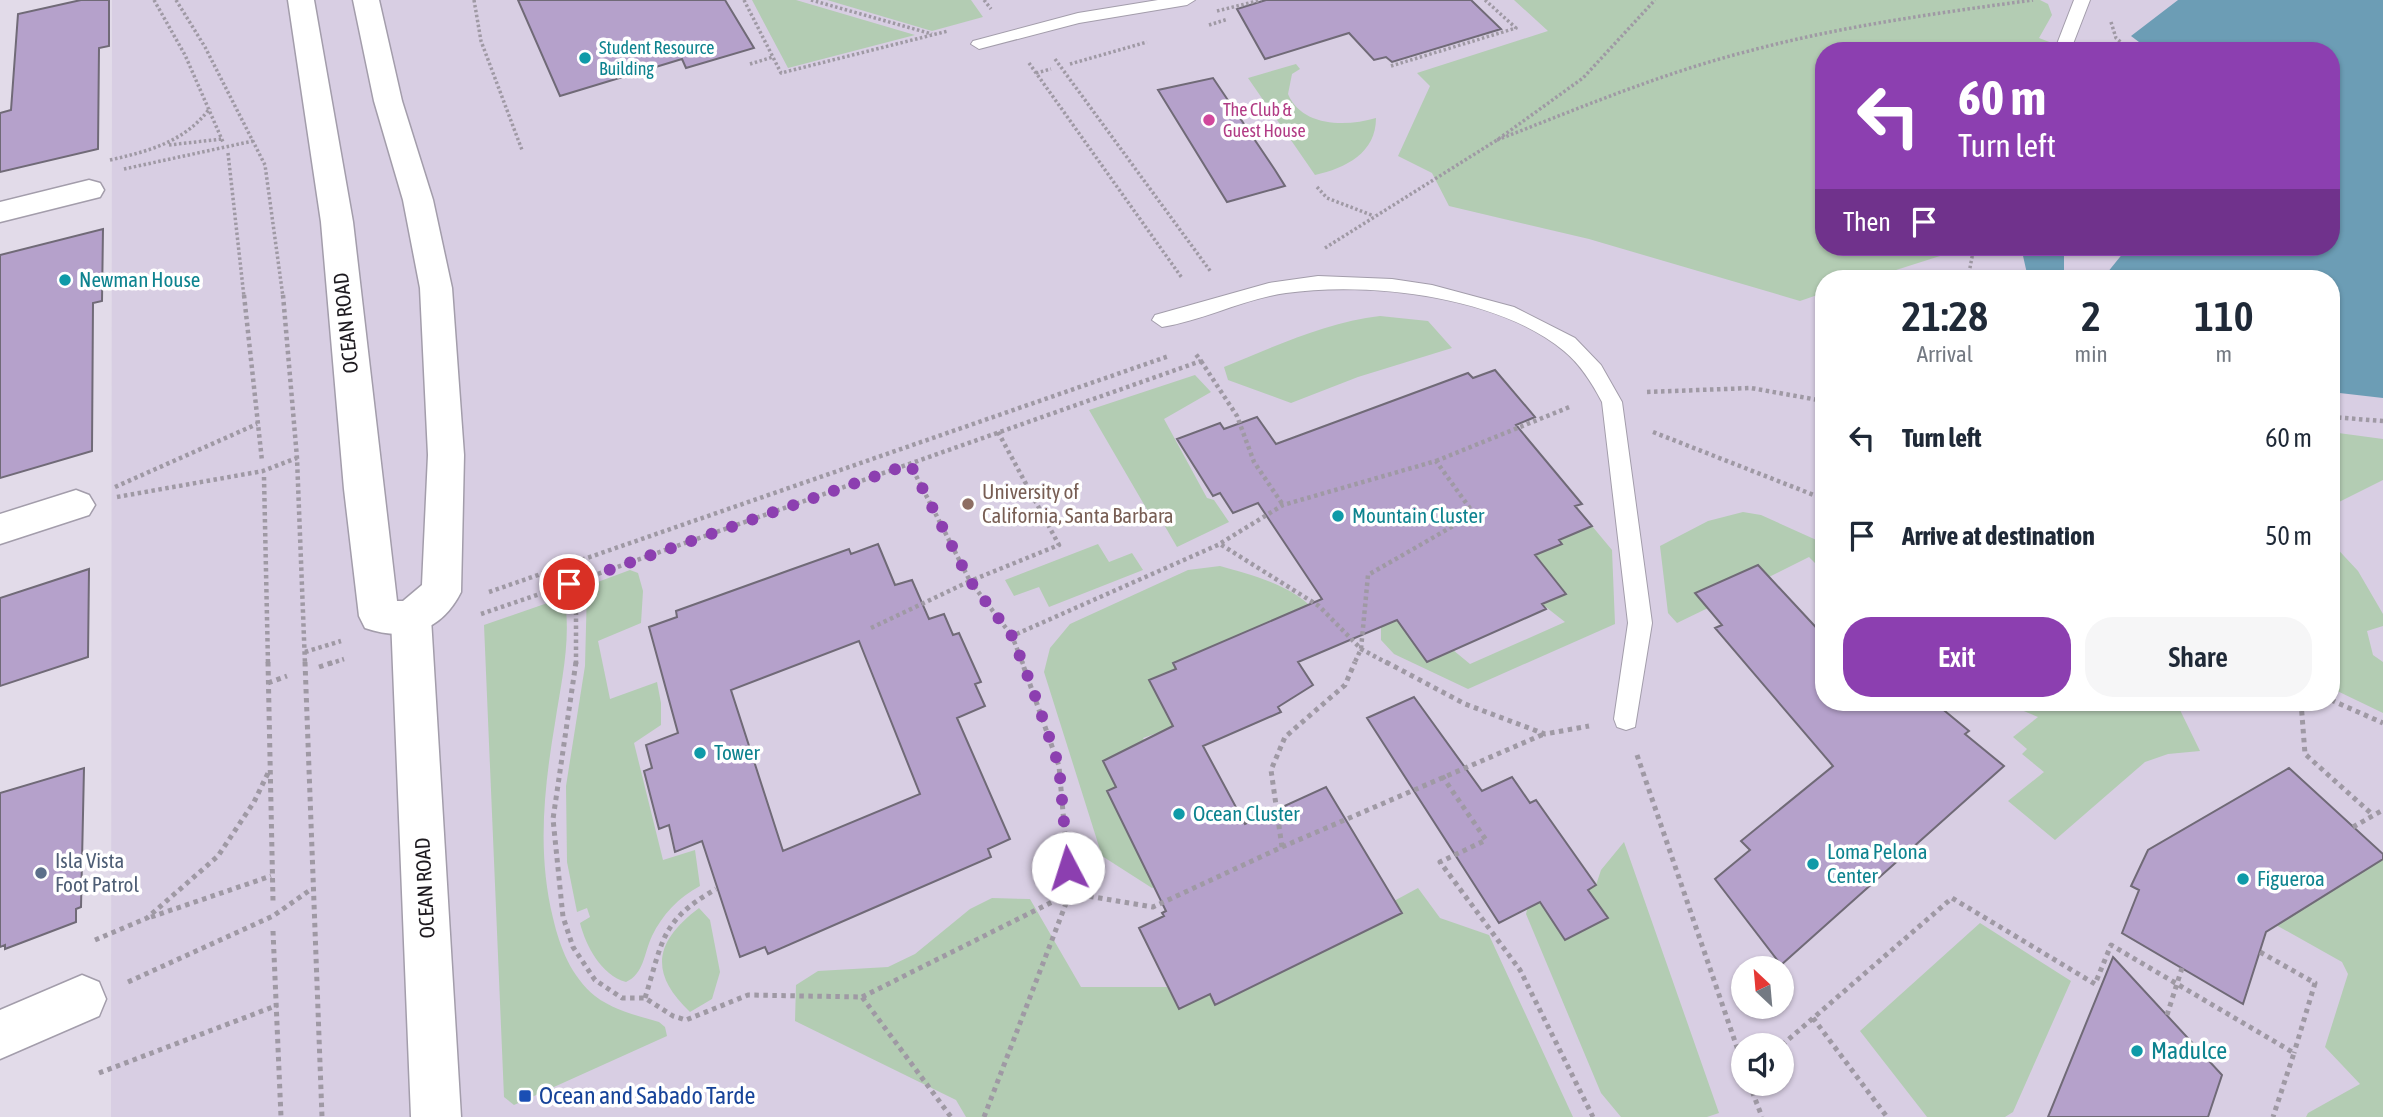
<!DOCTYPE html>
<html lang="en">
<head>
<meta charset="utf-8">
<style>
	:root { --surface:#fff; --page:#f6f6f7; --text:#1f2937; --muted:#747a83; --accent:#8c3fb0 }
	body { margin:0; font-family:"Asap Condensed",sans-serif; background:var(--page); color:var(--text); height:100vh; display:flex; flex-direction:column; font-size:26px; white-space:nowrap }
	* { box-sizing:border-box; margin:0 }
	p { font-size:23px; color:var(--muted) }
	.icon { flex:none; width:38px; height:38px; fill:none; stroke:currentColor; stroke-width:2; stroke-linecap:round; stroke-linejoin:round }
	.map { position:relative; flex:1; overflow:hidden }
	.details { position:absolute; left:1815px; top:270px; width:525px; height:441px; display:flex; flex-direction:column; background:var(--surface); border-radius:28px; box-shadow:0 2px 5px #0004 }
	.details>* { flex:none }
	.banner { position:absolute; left:1815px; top:42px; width:525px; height:214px; border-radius:28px; box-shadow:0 2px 5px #0004; background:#8c3fb0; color:#fff; overflow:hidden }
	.needle { width:46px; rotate:334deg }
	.buttons { position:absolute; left:1731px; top:956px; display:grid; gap:14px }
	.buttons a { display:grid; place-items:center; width:63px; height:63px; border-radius:50%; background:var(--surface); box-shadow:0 2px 5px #0004; font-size:35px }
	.pin { position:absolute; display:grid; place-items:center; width:60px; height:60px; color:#fff; margin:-30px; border:4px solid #fff; border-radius:50%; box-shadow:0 2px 7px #0007 }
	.me { position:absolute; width:77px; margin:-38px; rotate:355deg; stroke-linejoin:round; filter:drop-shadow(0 0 5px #0008) }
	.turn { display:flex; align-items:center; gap:24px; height:147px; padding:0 28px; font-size:32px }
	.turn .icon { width:91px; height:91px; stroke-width:2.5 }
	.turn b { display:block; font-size:49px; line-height:60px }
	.then { display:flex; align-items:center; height:66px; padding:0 28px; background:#0003; gap:14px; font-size:26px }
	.eta { display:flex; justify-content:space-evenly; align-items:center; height:119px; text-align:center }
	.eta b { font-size:42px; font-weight:600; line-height:49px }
	.primary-button { display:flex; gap:14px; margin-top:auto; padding:14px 28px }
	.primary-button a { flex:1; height:80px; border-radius:28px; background:var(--accent); color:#fff; font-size:28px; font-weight:600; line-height:80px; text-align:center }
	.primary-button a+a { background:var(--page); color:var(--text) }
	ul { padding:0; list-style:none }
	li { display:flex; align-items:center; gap:21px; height:98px; padding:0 28px }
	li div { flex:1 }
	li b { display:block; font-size:26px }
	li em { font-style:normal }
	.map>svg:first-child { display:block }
	.built { fill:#d8cee3; fill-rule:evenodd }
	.green { fill:#b3ccb3 }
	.water { fill:#6c9db5 }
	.building { fill:#b5a1cb; stroke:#706a77; stroke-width:2; fill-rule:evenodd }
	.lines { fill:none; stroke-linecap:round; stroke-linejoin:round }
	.service-casing { stroke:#a39dab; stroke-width:2 }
	.minor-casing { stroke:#a39dab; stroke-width:3 }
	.tertiary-casing { stroke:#a39dab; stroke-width:3 }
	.path-far2 { stroke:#9f99a4; stroke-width:3.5; stroke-dasharray:2.5 2.5; stroke-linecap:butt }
	.path-far1 { stroke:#9f99a4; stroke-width:4.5; stroke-dasharray:3.5 3.5; stroke-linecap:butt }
	.path { stroke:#9f99a4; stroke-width:5; stroke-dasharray:4.5 4.5; stroke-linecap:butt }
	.service { fill:#fff; fill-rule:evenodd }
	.minor { fill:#fff; fill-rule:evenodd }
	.tertiary { fill:#fff; fill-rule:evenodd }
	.route { stroke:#8c3fb0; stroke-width:12; stroke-dasharray:0 21.6 }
	.culture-dot { fill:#0f9aa8; stroke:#fff; stroke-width:2.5 }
	.hotel-dot { fill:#d1479c; stroke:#fff; stroke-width:2.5 }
	.education-dot { fill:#8d6e63; stroke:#fff; stroke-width:2.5 }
	.service-dot { fill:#5c6f8a; stroke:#fff; stroke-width:2.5 }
	.transit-dot { fill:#1a4fb4; stroke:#fff; stroke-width:2.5 }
	.labels { text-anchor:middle; stroke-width:7; stroke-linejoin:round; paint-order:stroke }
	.far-culture-label { font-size:18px; fill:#0d838f; stroke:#fff; text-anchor:start }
	.far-hotel-label { font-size:18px; fill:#b23c85; stroke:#fff; text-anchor:start }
	.culture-label { font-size:21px; fill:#0d838f; stroke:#fff; text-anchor:start }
	.street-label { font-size:21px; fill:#1e1b20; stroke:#fff }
	.education-label { font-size:21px; fill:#785e54; stroke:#fff; text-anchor:start }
	.service-label { font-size:21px; fill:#4e5e75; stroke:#fff; text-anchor:start }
	.near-culture-label { font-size:24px; fill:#0d838f; stroke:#fff; text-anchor:start }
	.near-transit-label { font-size:24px; fill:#164399; stroke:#fff; text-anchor:start }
</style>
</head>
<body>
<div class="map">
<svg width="2383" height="1117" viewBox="0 0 2383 1117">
	<rect width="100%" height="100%" fill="#e2dbe9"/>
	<!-- built -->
	<path class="built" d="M112,0h2271v1117h-2272zM1824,51h507v196h-507zM1824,278h507v424h-507zM1743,968h39v38h-39zM1743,1045h39v38h-39z"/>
	<!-- green -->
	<path class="green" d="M752,0h44l119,35 -127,33z
		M827,0h144l12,17 -51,14z
		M1514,0h526l8,4 4,11 -13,23 13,5 -4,8h-224v196h124l-8,9 -69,22h-47l-1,15 -23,8 -211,-62 -140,-33 -17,-33 -34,-17 32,-70 -13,-13 131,-42z
		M1296,64l4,5 -8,5 -4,20c14,33 58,33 88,24 0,35 -30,50 -61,57l-67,-97z
		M1380,316l48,5 24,27 -94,29 -67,26 -63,-23 -4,-13c50,-20 102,-45 156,-51z
		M1195,375l16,17 -47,27 43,79 7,2 15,22 -52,25 -14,-24 -7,2 -67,-115z
		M2331,432l52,7v41l-52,26z
		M1743,512l18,3 62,28v28l-14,-14 -40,20 -11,-12 -63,28 13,15 -31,15 -9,-10 -8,-67 48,-25z
		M1592,526l20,24 3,74 -147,65 -74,-35 -13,-14v-19l13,-22 5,23 23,34 25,-11 23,19 95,-42 -23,-18 24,-11 -33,-37 28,-12 -2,-4z
		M2331,542l27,29 25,43v12l-16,5 6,24 10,7v51l-52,-25z
		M1098,544l11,18 23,-9 11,17 -94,37 -10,-20 -25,9 -9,-16z
		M1220,566c35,10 85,22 103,57 4,7 2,20 2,28l-24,-35 -127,47 2,6 -27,11 20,37 17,6 -43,15 2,4 -42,19 13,26 -9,4 27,56 86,11 -68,30 -50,-32 -58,-184 6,-24 20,-24 118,-54z
		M630,570l8,3 5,18 -2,32 -43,18 12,58 47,-17 4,21v22l-27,18 29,117 32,-10 5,36c-21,11 -38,29 -48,50 -8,17 -8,38 -26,46 -25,-7 -40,-36 -46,-59l10,-6 -3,-9 -10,4 -10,-50 -1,-76 19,-120 2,-77 8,-6z
		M559,599l6,2c6,41 -4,82 -10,122 -11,65 -18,130 -2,195 7,30 18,58 42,78 18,14 43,20 64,26l6,5 2,9 -153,69 -10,-8 -20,-472z
		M2002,702h166l12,8 20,41 -32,3 -23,8 -90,78 -47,-39 36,-29 -22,-18 5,-5 -14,-12 25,-20z
		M1624,842l95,271 -12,4h-86l-20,-24 -75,-179 2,-8 11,-6 27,40 41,-22 -19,-28 8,-5 5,-15z
		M2383,859v258h-77l2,-4 52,-29 -35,-37 23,-73 -6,-12 -66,-37z
		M1418,888l22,30 49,17 84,182h-607l-10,-17 -161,-79 1,-36 22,-14 70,-4 27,-13 55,-45 22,-11 38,1 51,88h86l12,22 31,-15 6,11 185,-92 -7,-12z
		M699,908l11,12 10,52 -8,27 -22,13c-41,-39 -36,-70 9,-104z
		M1980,923l91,58 -58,131 -8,5h-78l-67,-86z"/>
	<!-- water -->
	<path class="water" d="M2178,0h205v398l-52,-6v-114h-228l25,-31h203v-196h-180l-20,-15z
		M2021,247h43v31h-36z"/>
	<!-- building -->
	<path class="building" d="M81,0h28v46l-10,2 -1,101 -98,23v-59l11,-3 7,-96z
		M518,0h207l29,48 -68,20 -4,-9 -122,37z
		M1266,0h205l30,29 -109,33 -6,-5 -12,3 -25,-27 -84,26 -28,-50z
		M1213,78l62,92 10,16 -58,16 -69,-112z
		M103,229l-1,72 -9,2 -1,148 -92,27v-223z
		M1495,370l40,47 -19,8 66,79 -7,2 17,20 -33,14 3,4 -27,11 31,39 -24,10 4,5 -119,53 -30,-42 -99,42 15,23 -35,22 3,5 -78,34 42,78 81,-37 76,126 -187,92 -5,-11 -31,15 -40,-81 25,-12 -2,-3 4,-2 -59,-120 9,-4 -13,-26 70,-35 -24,-46 27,-11 -3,-6 149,-64 -64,-96 -25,10 -13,-20 -7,3 -36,-57 43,-16 4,6 33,-12 19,27 192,-71 5,5z
		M878,544l17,41 17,-5 17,39 15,-5 9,21 6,-2 22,49 -6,2 10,22 -28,12 53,121 -22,10 3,8 -120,52 -103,45 -3,-7 -25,10 -38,-116 -27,11 -6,-27 -10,4 -15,-58 8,-3 -6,-23 32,-12 -29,-106 28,-10 -1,-6 114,-41 59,-21 2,5zM859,641l61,153 -137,57 -52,-161z
		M1758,565l66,71v66h110l35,29 -4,3 39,32 -223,199 -66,-86 35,-29 -9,-9 92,-75 -118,-138 7,-3 -27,-32z
		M89,569l-1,88 -88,29v-88z
		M1414,697l68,94 30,-14 18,26 6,-3 60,85 -8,5 20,28 -43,22 -25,-38 -41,21 -132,-205z
		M84,768l-3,139 -5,2v13l-71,27v-4l-5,2v-154z
		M2289,768l94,86v5l-117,73 -23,72 -121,-71 17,-43 -8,-4 17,-36z
		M2113,957l109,118 -14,42h-160z"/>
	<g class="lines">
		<!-- service casing -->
		<g class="service-casing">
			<path id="service" d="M1158,0h37l-8,5 -108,18 -100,26 -8,-5 2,-3 105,-28z
				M2074,0h16l-17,44 -2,3h-12l-2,-3z
				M1318,276l74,3 40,6 82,22 61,31 26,27 21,37 30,221 -17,104 -9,3 -9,-3 -3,-8 14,-96 -26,-221c-10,-19 -22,-38 -38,-51 -66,-55 -196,-70 -278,-58 -43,6 -81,27 -124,34l-10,-7 3,-5 114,-32z"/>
		</g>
		<!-- minor casing -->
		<g class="minor-casing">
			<path id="minor" d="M89,180l11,3 4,7 -4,7 -100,25v-20z
				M76,490l13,5 6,10 -6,10 -89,29v-30z
				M411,601l14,5 6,12 30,499h-50l-20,-499 6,-12z
				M82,975l17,7 7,17 -7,17 -99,43v-49z"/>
		</g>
		<!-- tertiary casing -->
		<g class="tertiary-casing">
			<path id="tertiary" d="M288,0h26l39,222 44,379h6l19,-16 6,-130 -8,-167 -17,-88 -29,-99 -21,-101h26l23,101 31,99 19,88 12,167 -3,137c-20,40 -56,50 -96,36l-6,-12 -15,-127 -23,-267z"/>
		</g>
		<!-- path-far2 -->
		<path class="path-far2" d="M154,0l31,55 38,87
			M176,0l29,47 60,118 18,132
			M474,0l7,41 41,109
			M744,0l37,73 167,-42
			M811,0l121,34
			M984,0l7,9
			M1217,11l44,-11
			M2111,22l5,16 15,13
			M1209,25l19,-6
			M1055,59l156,213
			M1029,63l153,215
			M750,64l23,-7
			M1070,64l77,-22
			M1391,66l125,-38 -31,-28
			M1036,73l15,-4
			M1497,140c83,-32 165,-67 252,-89 93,-25 189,-38 284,-51
			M169,145l53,-6
			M228,153l16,144
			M110,160c39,-9 75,-18 100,-52
			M124,169l129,-28
			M1317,187l10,11 47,18
			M1325,248l172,-108 86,-62 72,-78
			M1968,278l6,-31"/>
		<!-- path-far1 -->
		<path class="path-far1" d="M244,295l18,166
			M283,295l14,163 8,206
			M1201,361l36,55 17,46 29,43
			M1647,392l104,-4 73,13
			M2331,417l52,4
			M998,432l61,113 -89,36 42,55
			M1653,432l171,67
			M1436,461l136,-55
			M264,477l4,187
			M115,487l142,-63
			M117,497l146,-26 34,-13
			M1221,543l62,-38 153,-44 38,53 -106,61 -7,74 -7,15
			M489,592l680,-236
			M481,614l88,-30
			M871,628l99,-47 -60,-117
			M305,652l36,-11
			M329,664l15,-5
			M576,664v-61l-7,-19 632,-223 -6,-8
			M1023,664l-11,-28 208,-92 99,62 42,43 28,15"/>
		<!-- path -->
		<path class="path" d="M268,662l5,239
			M305,662l17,455
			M576,662l-23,157 10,98 10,30 22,33 27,18h23l28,18 13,4 62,-25 114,2 89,120
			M1386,662l79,42 80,30 44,-8
			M319,667l15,-5
			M268,683l19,-7
			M2331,700l52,23
			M2301,702l4,52 68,61
			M1637,755l106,310
			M1442,776l44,64 -46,22 80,108 73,147
			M2353,827l30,-17
			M1282,847l262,-113
			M151,917l120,-41
			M273,931l8,186
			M95,940l52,-22 71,-62 36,-54 15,-31
			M2260,952l55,31 -21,70
			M128,982l145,-66 37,-26
			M862,997l208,-104 83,14 129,-60 -11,-77 14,-33 60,-52 10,-23
			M645,998c18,-57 15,-77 71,-109
			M2167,1015l15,-47
			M1813,1018l74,99
			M1782,1045l170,-147 143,86 16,-39 183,108 -21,64
			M99,1073l179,-68
			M1749,1083l13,34
			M984,1117l86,-224 -11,-127 -37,-104"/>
		<!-- service -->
		<use href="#service" class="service"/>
		<!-- minor -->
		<use href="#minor" class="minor"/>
		<!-- tertiary -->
		<use href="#tertiary" class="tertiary"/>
	</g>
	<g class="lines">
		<!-- route -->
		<path class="route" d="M569,584l341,-120 60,117 42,55 20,51 27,79 9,102"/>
	</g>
	<!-- markers -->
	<g class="culture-dot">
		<circle cx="585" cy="58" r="7"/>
		<circle cx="65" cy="280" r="7"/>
		<circle cx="1338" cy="516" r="7"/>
		<circle cx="700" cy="753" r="7"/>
		<circle cx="1179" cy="814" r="7"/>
		<circle cx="1813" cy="864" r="7"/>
		<circle cx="2243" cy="879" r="7"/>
		<circle cx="2137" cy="1051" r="7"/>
	</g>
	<circle class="hotel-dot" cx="1209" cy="120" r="7"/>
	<circle class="education-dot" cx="968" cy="504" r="7"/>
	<circle class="service-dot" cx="41" cy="873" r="7"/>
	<rect class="transit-dot" x="518" y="1089" width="14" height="14" rx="3.5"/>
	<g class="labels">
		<!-- far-culture labels -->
		<g class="far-culture-label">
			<text x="599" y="54">Student Resource<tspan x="599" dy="21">Building</tspan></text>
		</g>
		<!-- far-hotel labels -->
		<g class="far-hotel-label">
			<text x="1223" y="116">The Club &amp;<tspan x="1223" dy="21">Guest House</tspan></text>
		</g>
		<!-- culture labels -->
		<g class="culture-label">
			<text x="79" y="287">Newman House</text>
			<text x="1352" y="523">Mountain Cluster</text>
			<text x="714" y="760">Tower</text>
			<text x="1193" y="821">Ocean Cluster</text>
			<text x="1827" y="859">Loma Pelona<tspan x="1827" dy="24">Center</tspan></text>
			<text x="2257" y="886">Figueroa</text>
		</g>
		<!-- street labels -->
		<g class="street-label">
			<text transform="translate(346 323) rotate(-96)" y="7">OCEAN ROAD</text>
			<text transform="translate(425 888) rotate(-93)" y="7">OCEAN ROAD</text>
		</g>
		<!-- education labels -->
		<g class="education-label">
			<text x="982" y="499">University of<tspan x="982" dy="24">California, Santa Barbara</tspan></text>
		</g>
		<!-- service labels -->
		<g class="service-label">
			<text x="55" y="868">Isla Vista<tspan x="55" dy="24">Foot Patrol</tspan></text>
		</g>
		<!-- near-culture labels -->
		<g class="near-culture-label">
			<text x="2151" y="1059">Madulce</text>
		</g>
		<!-- near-transit labels -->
		<g class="near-transit-label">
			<text x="539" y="1104">Ocean and Sabado Tarde</text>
		</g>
	</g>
</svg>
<div class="buttons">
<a><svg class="needle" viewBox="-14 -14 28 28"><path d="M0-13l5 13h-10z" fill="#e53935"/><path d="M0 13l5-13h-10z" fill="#747a83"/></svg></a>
<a><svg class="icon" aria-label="sound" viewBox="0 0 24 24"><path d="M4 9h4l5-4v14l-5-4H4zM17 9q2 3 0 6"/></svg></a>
</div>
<div class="pin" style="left:569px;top:584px;background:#d93025"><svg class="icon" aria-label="arrive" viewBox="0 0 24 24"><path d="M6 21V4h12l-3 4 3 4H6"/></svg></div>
<svg class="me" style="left:1068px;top:868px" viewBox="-20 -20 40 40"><circle r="19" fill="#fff"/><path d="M0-13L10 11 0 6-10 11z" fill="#8c3fb0"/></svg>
<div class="banner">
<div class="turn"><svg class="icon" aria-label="left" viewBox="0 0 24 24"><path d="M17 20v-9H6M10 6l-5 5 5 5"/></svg><div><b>60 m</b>Turn left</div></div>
<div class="then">Then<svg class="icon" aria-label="arrive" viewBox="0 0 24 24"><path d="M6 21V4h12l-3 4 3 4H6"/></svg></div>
</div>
<section class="details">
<div class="eta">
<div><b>21:28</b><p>Arrival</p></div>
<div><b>2</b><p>min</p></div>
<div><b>110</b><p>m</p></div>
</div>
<ul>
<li><svg class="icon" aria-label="left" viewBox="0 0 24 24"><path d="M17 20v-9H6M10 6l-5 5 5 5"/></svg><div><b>Turn left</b></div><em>60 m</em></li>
<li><svg class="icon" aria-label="arrive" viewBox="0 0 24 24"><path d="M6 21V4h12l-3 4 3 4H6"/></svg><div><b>Arrive at destination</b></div><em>50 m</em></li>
</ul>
<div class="primary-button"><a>Exit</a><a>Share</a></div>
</section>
</div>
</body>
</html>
